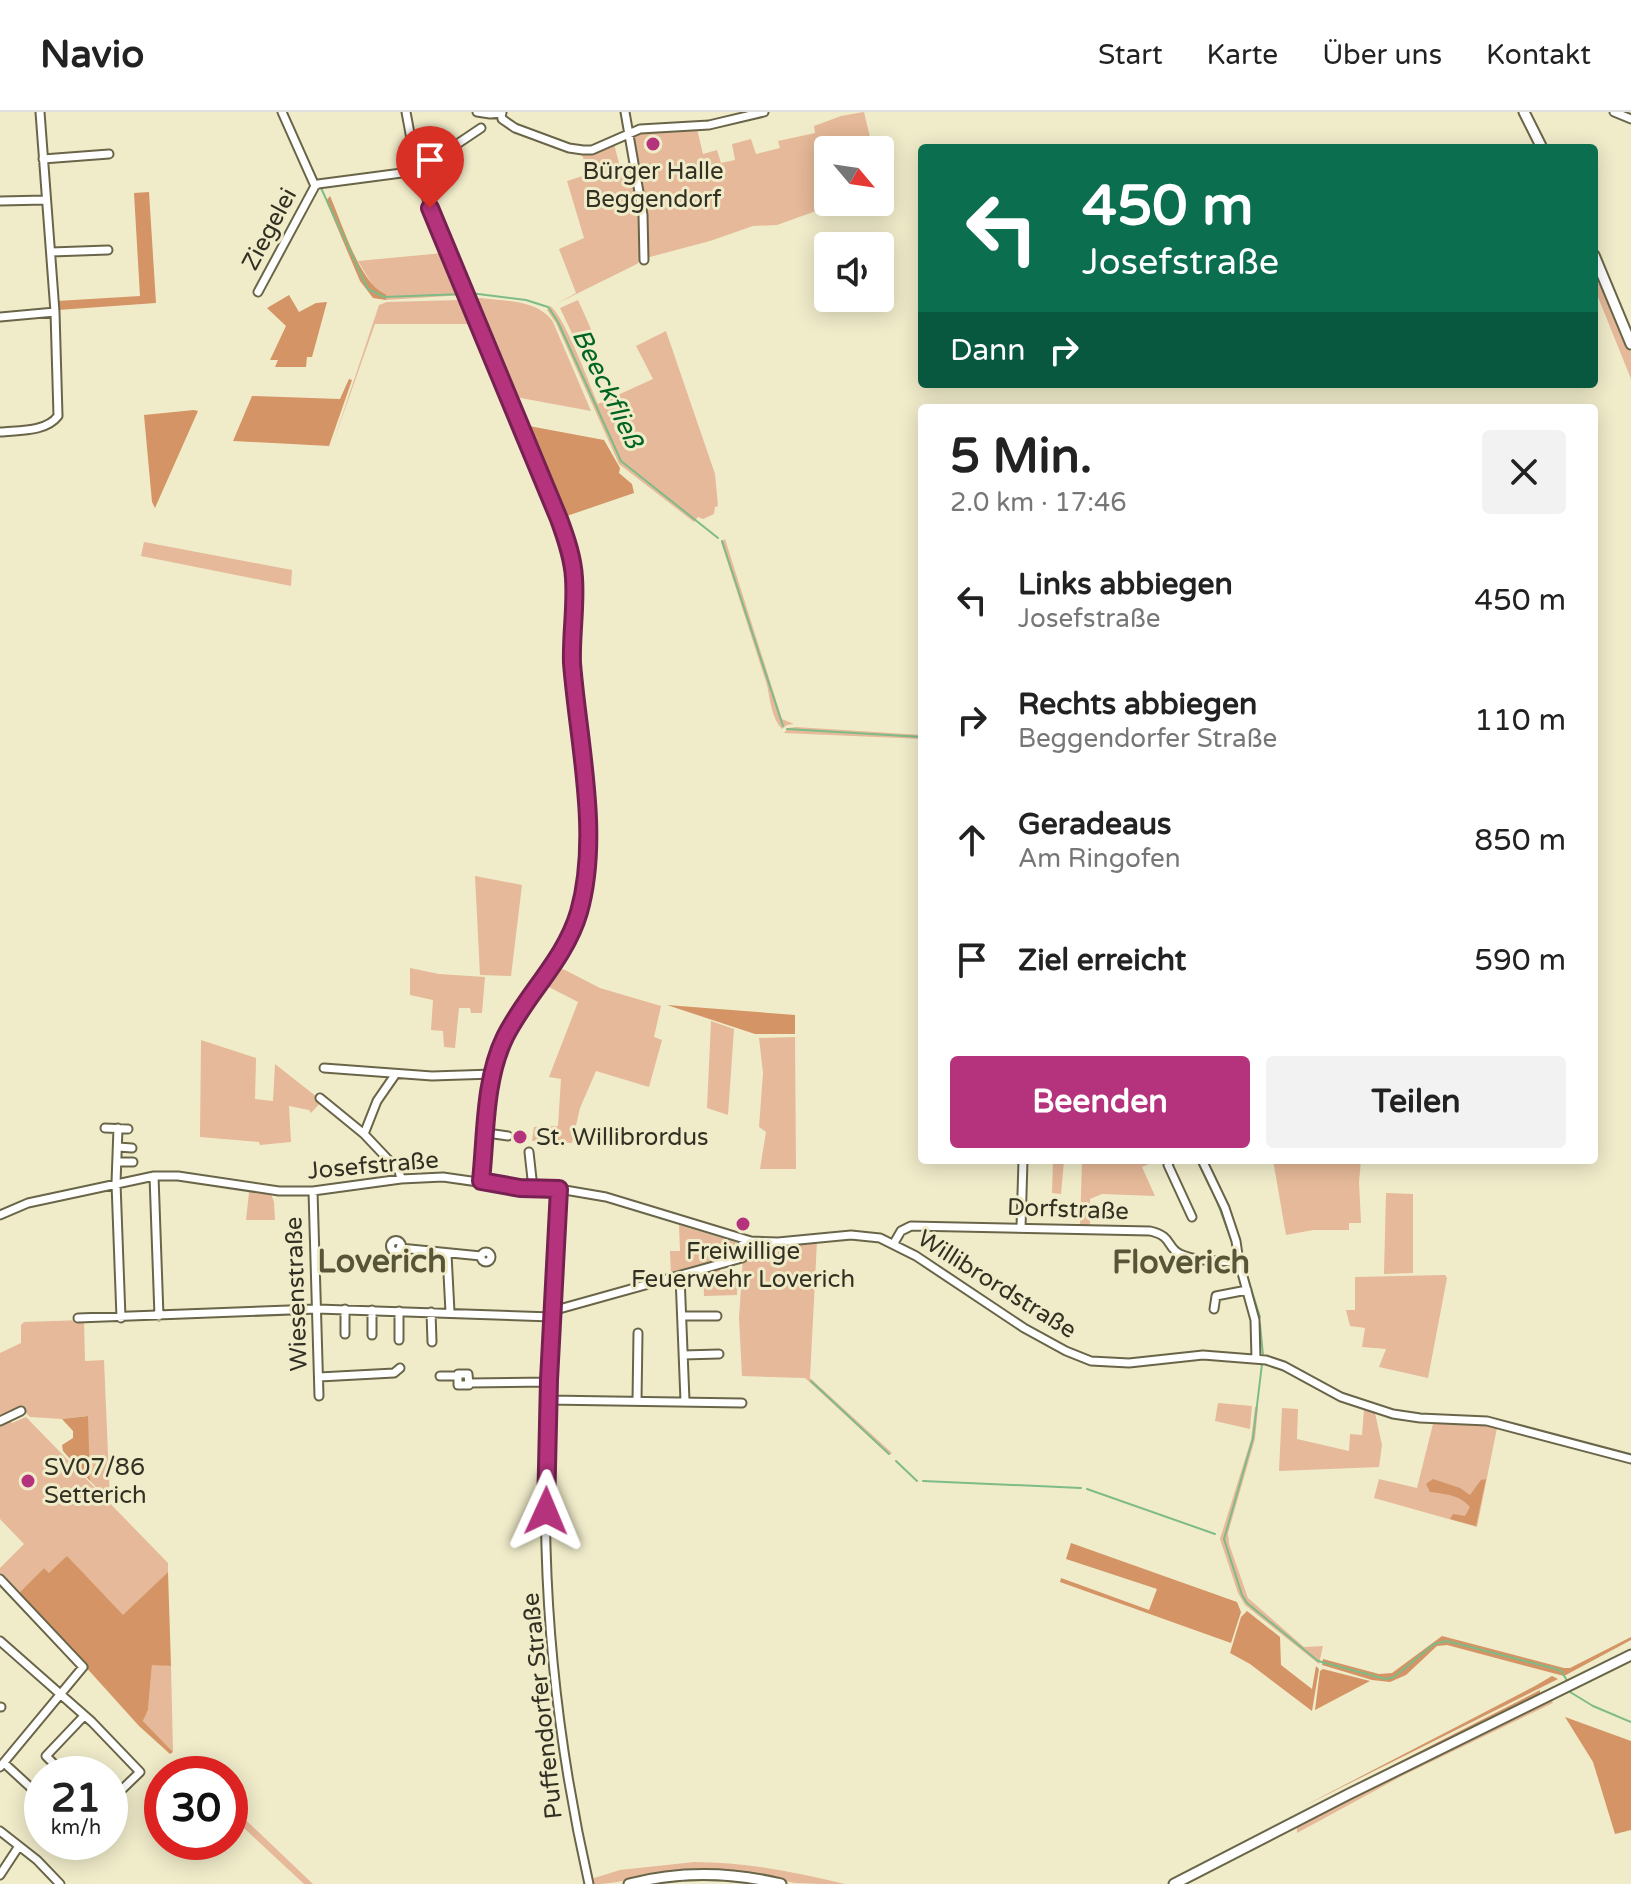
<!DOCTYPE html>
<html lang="de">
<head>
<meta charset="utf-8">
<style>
	:root { --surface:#fff; --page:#f2f2f2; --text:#222; --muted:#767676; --line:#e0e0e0; --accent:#b5337d }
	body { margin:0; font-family:"Varela Round",sans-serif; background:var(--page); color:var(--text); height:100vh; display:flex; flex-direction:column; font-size:30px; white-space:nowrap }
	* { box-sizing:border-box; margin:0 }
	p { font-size:26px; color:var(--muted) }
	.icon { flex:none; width:44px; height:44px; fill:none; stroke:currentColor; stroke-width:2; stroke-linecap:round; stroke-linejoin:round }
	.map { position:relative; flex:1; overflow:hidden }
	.sheet { position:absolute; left:918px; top:292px; width:680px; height:760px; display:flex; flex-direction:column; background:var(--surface); border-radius:8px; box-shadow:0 4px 20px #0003 }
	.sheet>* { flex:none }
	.banner { position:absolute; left:918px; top:32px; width:680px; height:244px; border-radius:8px; box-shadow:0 4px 20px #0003; background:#0b6e4f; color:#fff; overflow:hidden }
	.needle { width:52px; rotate:119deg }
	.controls { position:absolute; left:814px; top:24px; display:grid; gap:16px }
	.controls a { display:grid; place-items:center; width:80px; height:80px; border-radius:8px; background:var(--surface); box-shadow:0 4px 20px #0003; font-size:40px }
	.speed { position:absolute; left:24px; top:1644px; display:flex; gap:16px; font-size:40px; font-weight:700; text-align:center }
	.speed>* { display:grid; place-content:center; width:104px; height:104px; border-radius:50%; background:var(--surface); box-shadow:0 4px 20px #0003; line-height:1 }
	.speed small { font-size:20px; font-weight:400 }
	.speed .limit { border:12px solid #d22; background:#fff; color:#111 }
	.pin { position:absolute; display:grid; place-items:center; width:68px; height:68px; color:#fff; margin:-82px -34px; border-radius:50% 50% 50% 0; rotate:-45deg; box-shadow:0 0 8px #0007 }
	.pin .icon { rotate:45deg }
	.me { position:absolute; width:88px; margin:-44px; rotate:1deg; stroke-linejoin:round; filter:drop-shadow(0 0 6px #0008) }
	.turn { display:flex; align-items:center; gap:28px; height:168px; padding:0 32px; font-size:36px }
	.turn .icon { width:104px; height:104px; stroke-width:2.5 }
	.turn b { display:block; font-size:56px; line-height:68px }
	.then { display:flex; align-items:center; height:76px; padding:0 32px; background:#0003; gap:16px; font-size:30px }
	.round { display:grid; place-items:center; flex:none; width:84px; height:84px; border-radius:8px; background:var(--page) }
	.overview { display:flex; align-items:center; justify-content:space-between; height:136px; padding:0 32px }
	h1 { font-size:48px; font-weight:800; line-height:60px }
	.action { display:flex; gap:16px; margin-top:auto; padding:16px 32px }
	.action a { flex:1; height:92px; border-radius:8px; background:var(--accent); color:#fff; font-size:32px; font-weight:800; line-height:92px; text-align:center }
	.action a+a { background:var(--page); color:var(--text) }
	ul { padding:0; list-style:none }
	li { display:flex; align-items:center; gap:24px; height:120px; padding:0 32px }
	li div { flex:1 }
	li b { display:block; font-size:30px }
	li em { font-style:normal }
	header { display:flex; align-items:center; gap:48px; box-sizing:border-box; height:112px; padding:0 40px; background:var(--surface); border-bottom:2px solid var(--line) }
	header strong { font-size:38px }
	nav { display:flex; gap:44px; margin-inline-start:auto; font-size:28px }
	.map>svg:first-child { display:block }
	.green { fill:#e5b999 }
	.forest { fill:#d49465 }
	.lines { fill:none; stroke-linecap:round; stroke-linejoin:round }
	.stream { stroke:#7ebb86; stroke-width:2 }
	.minor-casing { stroke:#696548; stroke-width:11 }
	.major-casing { stroke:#696548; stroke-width:13 }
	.minor { stroke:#fff; stroke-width:7 }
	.major { stroke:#fff; stroke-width:9 }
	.route-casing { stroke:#762151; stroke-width:20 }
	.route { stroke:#b5337d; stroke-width:14 }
	.poi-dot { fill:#b5337d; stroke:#f0ecca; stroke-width:3 }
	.labels { text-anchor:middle; stroke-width:6; stroke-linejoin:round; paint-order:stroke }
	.poi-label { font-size:24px; fill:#313023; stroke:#f0ecca }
	.street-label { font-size:24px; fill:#313023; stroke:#f0ecca }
	.water-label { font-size:26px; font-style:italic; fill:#006422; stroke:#f0ecca }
	.district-label { font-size:32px; font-weight:bold; fill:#585437; stroke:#f0ecca }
</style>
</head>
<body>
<header>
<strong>Navio</strong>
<nav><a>Start</a><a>Karte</a><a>Über uns</a><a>Kontakt</a></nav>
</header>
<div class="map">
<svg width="1631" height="1772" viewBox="0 0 1631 1772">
	<rect width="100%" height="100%" fill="#f0ecca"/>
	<!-- green -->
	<path class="green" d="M864,0l9,38h-45v52h13l-64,23 -24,1 -43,15 -64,17 -14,-121 19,-7 46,-1 6,25 14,-4 4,13 14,-3 -3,-16 19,-5 5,15 24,-6 -2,-7 37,-8 -1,-7 27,-10z
		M614,32l10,38 11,-2 5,24 2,54 -5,6 -81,40 20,-11 -17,-44 25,-11 -17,-57 22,-7 -8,-22h12z
		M426,92l37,91 -77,5v-6l-10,-3 -18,-30 85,-8z
		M1594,150l37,90v27l-37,-92z
		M480,186c24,3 59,2 73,24l38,89 -81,-15 -40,-97z
		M461,188l4,1c17,39 113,249 104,274l-6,-34 -25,-65 -65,-152h-98l-42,119 46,-138 8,-3z
		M578,188l17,38 -17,8 -18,-38z
		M550,194c14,9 40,79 48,98l55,-25 -17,-33 30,-15 49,143 3,32 -3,1 -1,7 -11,5 -5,-2 -4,5 -75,-58 -63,-141 -9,-13z
		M725,427l57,180 12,5 -7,1 -5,4c-10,-10 -12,-30 -15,-44l-46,-143z
		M144,430l148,28 -1,16 -150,-30z
		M796,615l126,8v4l-138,-6 4,-5z
		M475,764l47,9 -11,91 -31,-1z
		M555,855l10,3 35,18 61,18 -7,31 8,3 -13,47 -53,-16 -16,37 -8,35 -40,-2 2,-14 24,-1 3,-47 -12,-2 29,-75 -35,-18z
		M410,856l29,6 46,3 -3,36h-11l-1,-5h-11l-4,40 -11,-1 -1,-16 -12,-1 2,-30 -23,-5z
		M711,909l23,8 -6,86 -21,-7z
		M795,925l1,132h-36l6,-37 -7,-5 4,-54 -4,-35z
		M201,928l55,18 -1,41 18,2 2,-37 47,37 -11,12 -2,-3 -20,-4 2,36 -31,3 -1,-3 -59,-5z
		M1053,1048h105l-16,7 13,29 -53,-2 -12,5v27l-10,-1 2,-62 -18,-2 -3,33 -9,-1z
		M1273,1048h88l-2,22 2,41h-12v7h-36l-27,5z
		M249,1080l22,2 3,8 1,18h-29z
		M1386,1081l27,1v79l-29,1z
		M679,1113l59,18v14l-67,19 -1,-25h10z
		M817,1129l-7,137 82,75 -3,2 -84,-77 -63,-2 -3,-58 5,-75 32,2z
		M720,1155v4l18,1 -1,23 -33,1 -1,-24z
		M1445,1163l2,3 -19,100 -49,-11 7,-18 -24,-2 3,-19 -15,-2 -4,-16h9v-33z
		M84,1208l1,41 19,-1 6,141 -20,-20 -3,-65 -25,3 -32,-2 -8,-8 -22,10v-66l21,-10v-18l3,-3z
		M1218,1291l34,3 -2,23 -35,-8z
		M1255,1295h3l-3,32 -27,94 1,11 19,54 56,49 19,-1 -4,18 -74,-59 -7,-12 -18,-54 31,-99z
		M1282,1296l16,1 -1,30 52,12 1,-17 12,1 2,-25 11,3 7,32 -3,22 -100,4z
		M26,1305l142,146v9l-45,44 -74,-42 -5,-6 -25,25 -19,-20v-5l24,-24 -24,-25v-96l8,-3 4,3z
		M1434,1308l63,6 134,37 -134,-35 -20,99 -103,-29 5,-19 38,9z
		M152,1552l19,2 2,86 -30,-31 5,-11z
		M1551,1587l2,4 -151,73 -105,57v-6l58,-32z
		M230,1693l83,79h-9l-74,-69z
		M694,1750c52,0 102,10 151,22 -16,0 -33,0 -49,-1 -33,-5 -65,-13 -99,-13 -36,-1 -69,14 -104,14l-2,-5 29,-9z"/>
	<!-- forest -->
	<path class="forest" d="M149,80l7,111 -98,7 -1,-9 83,-5 -6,-103z
		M330,84c11,24 31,91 56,98v6l-13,-2 -13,-17 -34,-80z
		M289,183l10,17 17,-9 11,-1 -15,55h-5l-1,10h-31l3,-7h-8l16,-34 -19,-18z
		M349,267l3,1 -23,66 -96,-5 19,-45 88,3z
		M194,298l4,1 -43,97 -3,-6 -8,-87z
		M529,314l75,14 16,28 -1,5 13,11 2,9 -73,25 -36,-88z
		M667,893l128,10v19h-40z
		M88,1304l2,65 -27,-30 -1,-6 11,-7v-7l-11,-12z
		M1433,1367l27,9 10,7 11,-15 5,-1 -10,47 -26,-7 3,-5 12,2 5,-9c-10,-12 -25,-13 -40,-15l-4,-8z
		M1071,1431l166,59 4,10 -10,31 -171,-61 1,-4 88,32 8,-21 -91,-30z
		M67,1444l56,59 45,-43 3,94 -19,-1 -4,45 -5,11 30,31 -3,2 -31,-28 -120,-133 25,-25 5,5z
		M1247,1499l33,26 1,28 31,24 4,-23 3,3 -7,42 -62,-47 -20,-11 11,-36z
		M1442,1524l122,32h6l61,-31v3l-67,36 -117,-31 -10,1 -31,29 -16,7 -18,-2 -50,-15 1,-6 56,15 13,-1z
		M1323,1557l47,12 -55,29 5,-39z
		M1552,1564l6,3 -256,128 233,-121z
		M1540,1578v5l-225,113v-3z
		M1565,1605l66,24v89l-16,4 -22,-72z"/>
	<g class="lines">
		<!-- stream -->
		<path class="stream" d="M294,19l23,49
			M321,76l47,101 16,8 79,-3
			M470,181l56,7 22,7
			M549,196l9,14 63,139 97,77
			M722,429l61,185
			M787,617l135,8
			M1197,1048l19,39 16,43
			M1248,1167l12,38
			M1260,1212l3,31
			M1262,1252l-9,74 -29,101 18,56 5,8 71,58 68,18 8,-2 40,-33 13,-3 109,28 5,2 7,11
			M811,1269l78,73
			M896,1349l21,20
			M923,1369l158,7
			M1087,1377l128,45
			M1570,1580l23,14 38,16"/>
		<!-- minor casing -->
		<g class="minor-casing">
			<path id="minor" d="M282,0l33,74
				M406,0l11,59 13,37 132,319c19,53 7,86 11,138 5,76 28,173 6,248 -15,47 -53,81 -74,125 -21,43 -19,96 -24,143
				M477,0l13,2 12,-1
				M625,0l18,103 1,45
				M1614,0l17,7
				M501,1l1,6 13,9 54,20 14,2h9l48,-21 69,-4 55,-13
				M43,47l66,-5
				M315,74l3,-2 99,-13 64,-43
				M0,89l46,-1
				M51,140l57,-2
				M258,180l57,-106
				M0,205l55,-5
				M0,320c19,-2 46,0 58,-16l-3,-104 -15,-200
				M324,956l108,8 61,-2
				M320,986l44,36 35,37 2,8
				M105,1016l23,1
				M118,1016l-2,55 5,135
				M487,1021l21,3
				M364,1022l13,-33 18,-26
				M118,1035l14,1
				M529,1040l4,36
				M1170,1048l-2,5 24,52
				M1202,1048l23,48 11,33 3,21 16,58 1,39
				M117,1050h16
				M154,1064l5,140
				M559,1077c-6,119 -16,239 -13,358 3,113 18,227 43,337
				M313,1079l6,205
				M0,1103l28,-12 126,-27h24l101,15h34l88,-12 42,-2 77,11 39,1 47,8 145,44 27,1 73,-7 29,3 36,18 108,72 42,23 25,10 38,2 74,-8 63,5 18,6 57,31 52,17 27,4 67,3 144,38
				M1021,1116l2,-68
				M390.5 1134a5.5 5.5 0 1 1 11 0a5.5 5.5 0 1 1-11 0Z
				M894,1131l7,-12 10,-5 239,5c23,5 16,16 30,23 17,8 41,7 59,8
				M400,1136l81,8
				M481 1145a5 5 0 1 1 10 0a5 5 0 1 1-10 0Z
				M447,1142l3,58
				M680,1164l5,125
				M1214,1197l2,-13 31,-6
				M372,1198v25
				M552,1199l190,-53 1,-19
				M431,1200l1,30
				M682,1204h35
				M78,1206l239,-9 235,8
				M345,1222v-25
				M399,1228v-29
				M683,1243l36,-1
				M458,1262h10l1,11h-11z
				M440,1264h18
				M319,1265l75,-4 6,-5
				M468,1271l81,-1
				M548,1288l194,3
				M637,1289l1,-68
				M0,1309l21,-10
				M0,1467l83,88 -83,100
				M0,1529l92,81 48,50 -30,29
				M0,1595h1
				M4,1651l38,35
				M64,1662l-18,-18 38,-40
				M0,1719l37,29 23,24
				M0,1763l19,-29"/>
		</g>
		<!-- major casing -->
		<g class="major-casing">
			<path id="major" d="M1524,0l18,36
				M1594,143l37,89
				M629,1772c50,-13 102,-12 152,0
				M1174,1772l175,-90 282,-139"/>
		</g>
		<!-- minor -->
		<use href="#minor" class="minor"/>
		<!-- major -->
		<use href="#major" class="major"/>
	</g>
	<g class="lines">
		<!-- route casing -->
		<g class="route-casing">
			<path id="route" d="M430,96l129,311c7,19 14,39 15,59 2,29 -3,57 -2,85 6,78 29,172 7,249 -14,48 -52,81 -74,125 -21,43 -19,97 -24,144l39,7 39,1 -10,191 -3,131"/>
		</g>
		<!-- route -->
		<use href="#route" class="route"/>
	</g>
	<!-- markers -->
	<g class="poi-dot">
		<circle cx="653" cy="32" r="8"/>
		<circle cx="520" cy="1025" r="8"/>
		<circle cx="743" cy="1112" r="8"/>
		<circle cx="28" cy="1369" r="8"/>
	</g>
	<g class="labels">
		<!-- poi labels -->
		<g class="poi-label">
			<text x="653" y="67">Bürger Halle<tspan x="653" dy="28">Beggendorf</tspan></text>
			<text x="536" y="1033" text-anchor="start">St. Willibrordus</text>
			<text x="743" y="1147">Freiwillige<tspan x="743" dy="28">Feuerwehr Loverich</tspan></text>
			<text x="44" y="1363" text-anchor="start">SV07/86<tspan x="44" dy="28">Setterich</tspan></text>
		</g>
		<!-- street labels -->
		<g class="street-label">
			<text transform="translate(269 117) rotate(-62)" y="8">Ziegelei</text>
			<text transform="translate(373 1053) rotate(-5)" y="8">Josefstraße</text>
			<text transform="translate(1068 1097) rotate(2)" y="8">Dorfstraße</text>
			<text transform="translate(997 1172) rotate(32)" y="8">Willibrordstraße</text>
			<text transform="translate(296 1182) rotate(-92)" y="8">Wiesenstraße</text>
			<text transform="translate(542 1594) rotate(-96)" y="8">Puffendorfer Straße</text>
		</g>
		<!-- water labels -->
		<g class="water-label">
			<text transform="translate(608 276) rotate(64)" y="9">Beeckfließ</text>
		</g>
		<!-- district labels -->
		<g class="district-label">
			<text x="382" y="1160">Loverich</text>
			<text x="1181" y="1161">Floverich</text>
		</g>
	</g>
</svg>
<div class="controls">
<a><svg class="needle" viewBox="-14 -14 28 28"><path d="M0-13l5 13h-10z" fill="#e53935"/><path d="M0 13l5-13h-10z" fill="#767676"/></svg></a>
<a><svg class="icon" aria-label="sound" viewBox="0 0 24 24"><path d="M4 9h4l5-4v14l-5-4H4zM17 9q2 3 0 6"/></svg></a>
</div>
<div class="speed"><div>21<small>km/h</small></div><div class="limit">30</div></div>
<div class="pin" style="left:430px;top:96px;background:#d93025"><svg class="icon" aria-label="arrive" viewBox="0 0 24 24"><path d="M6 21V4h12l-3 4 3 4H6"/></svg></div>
<svg class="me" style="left:546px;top:1399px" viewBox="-20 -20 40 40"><path d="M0-17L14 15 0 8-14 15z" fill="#b5337d" stroke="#fff" stroke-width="4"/></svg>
<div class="banner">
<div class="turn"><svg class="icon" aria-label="left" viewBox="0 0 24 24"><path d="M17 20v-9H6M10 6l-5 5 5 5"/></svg><div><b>450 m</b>Josefstraße</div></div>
<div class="then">Dann<svg class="icon" aria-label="right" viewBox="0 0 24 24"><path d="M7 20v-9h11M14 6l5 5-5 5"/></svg></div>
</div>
<section class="sheet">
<div class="overview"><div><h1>5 Min.</h1><p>2.0 km · 17:46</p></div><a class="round"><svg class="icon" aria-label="close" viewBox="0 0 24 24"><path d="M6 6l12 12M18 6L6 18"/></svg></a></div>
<ul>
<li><svg class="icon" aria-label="left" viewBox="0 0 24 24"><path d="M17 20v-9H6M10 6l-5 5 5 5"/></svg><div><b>Links abbiegen</b><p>Josefstraße</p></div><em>450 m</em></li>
<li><svg class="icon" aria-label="right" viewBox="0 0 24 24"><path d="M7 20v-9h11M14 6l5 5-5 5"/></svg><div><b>Rechts abbiegen</b><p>Beggendorfer Straße</p></div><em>110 m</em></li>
<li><svg class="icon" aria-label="ahead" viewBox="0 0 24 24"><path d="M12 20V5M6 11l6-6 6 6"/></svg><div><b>Geradeaus</b><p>Am Ringofen</p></div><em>850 m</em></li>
<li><svg class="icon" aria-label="arrive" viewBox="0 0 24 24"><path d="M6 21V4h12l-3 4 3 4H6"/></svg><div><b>Ziel erreicht</b></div><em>590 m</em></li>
</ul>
<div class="action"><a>Beenden</a><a>Teilen</a></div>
</section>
</div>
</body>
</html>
